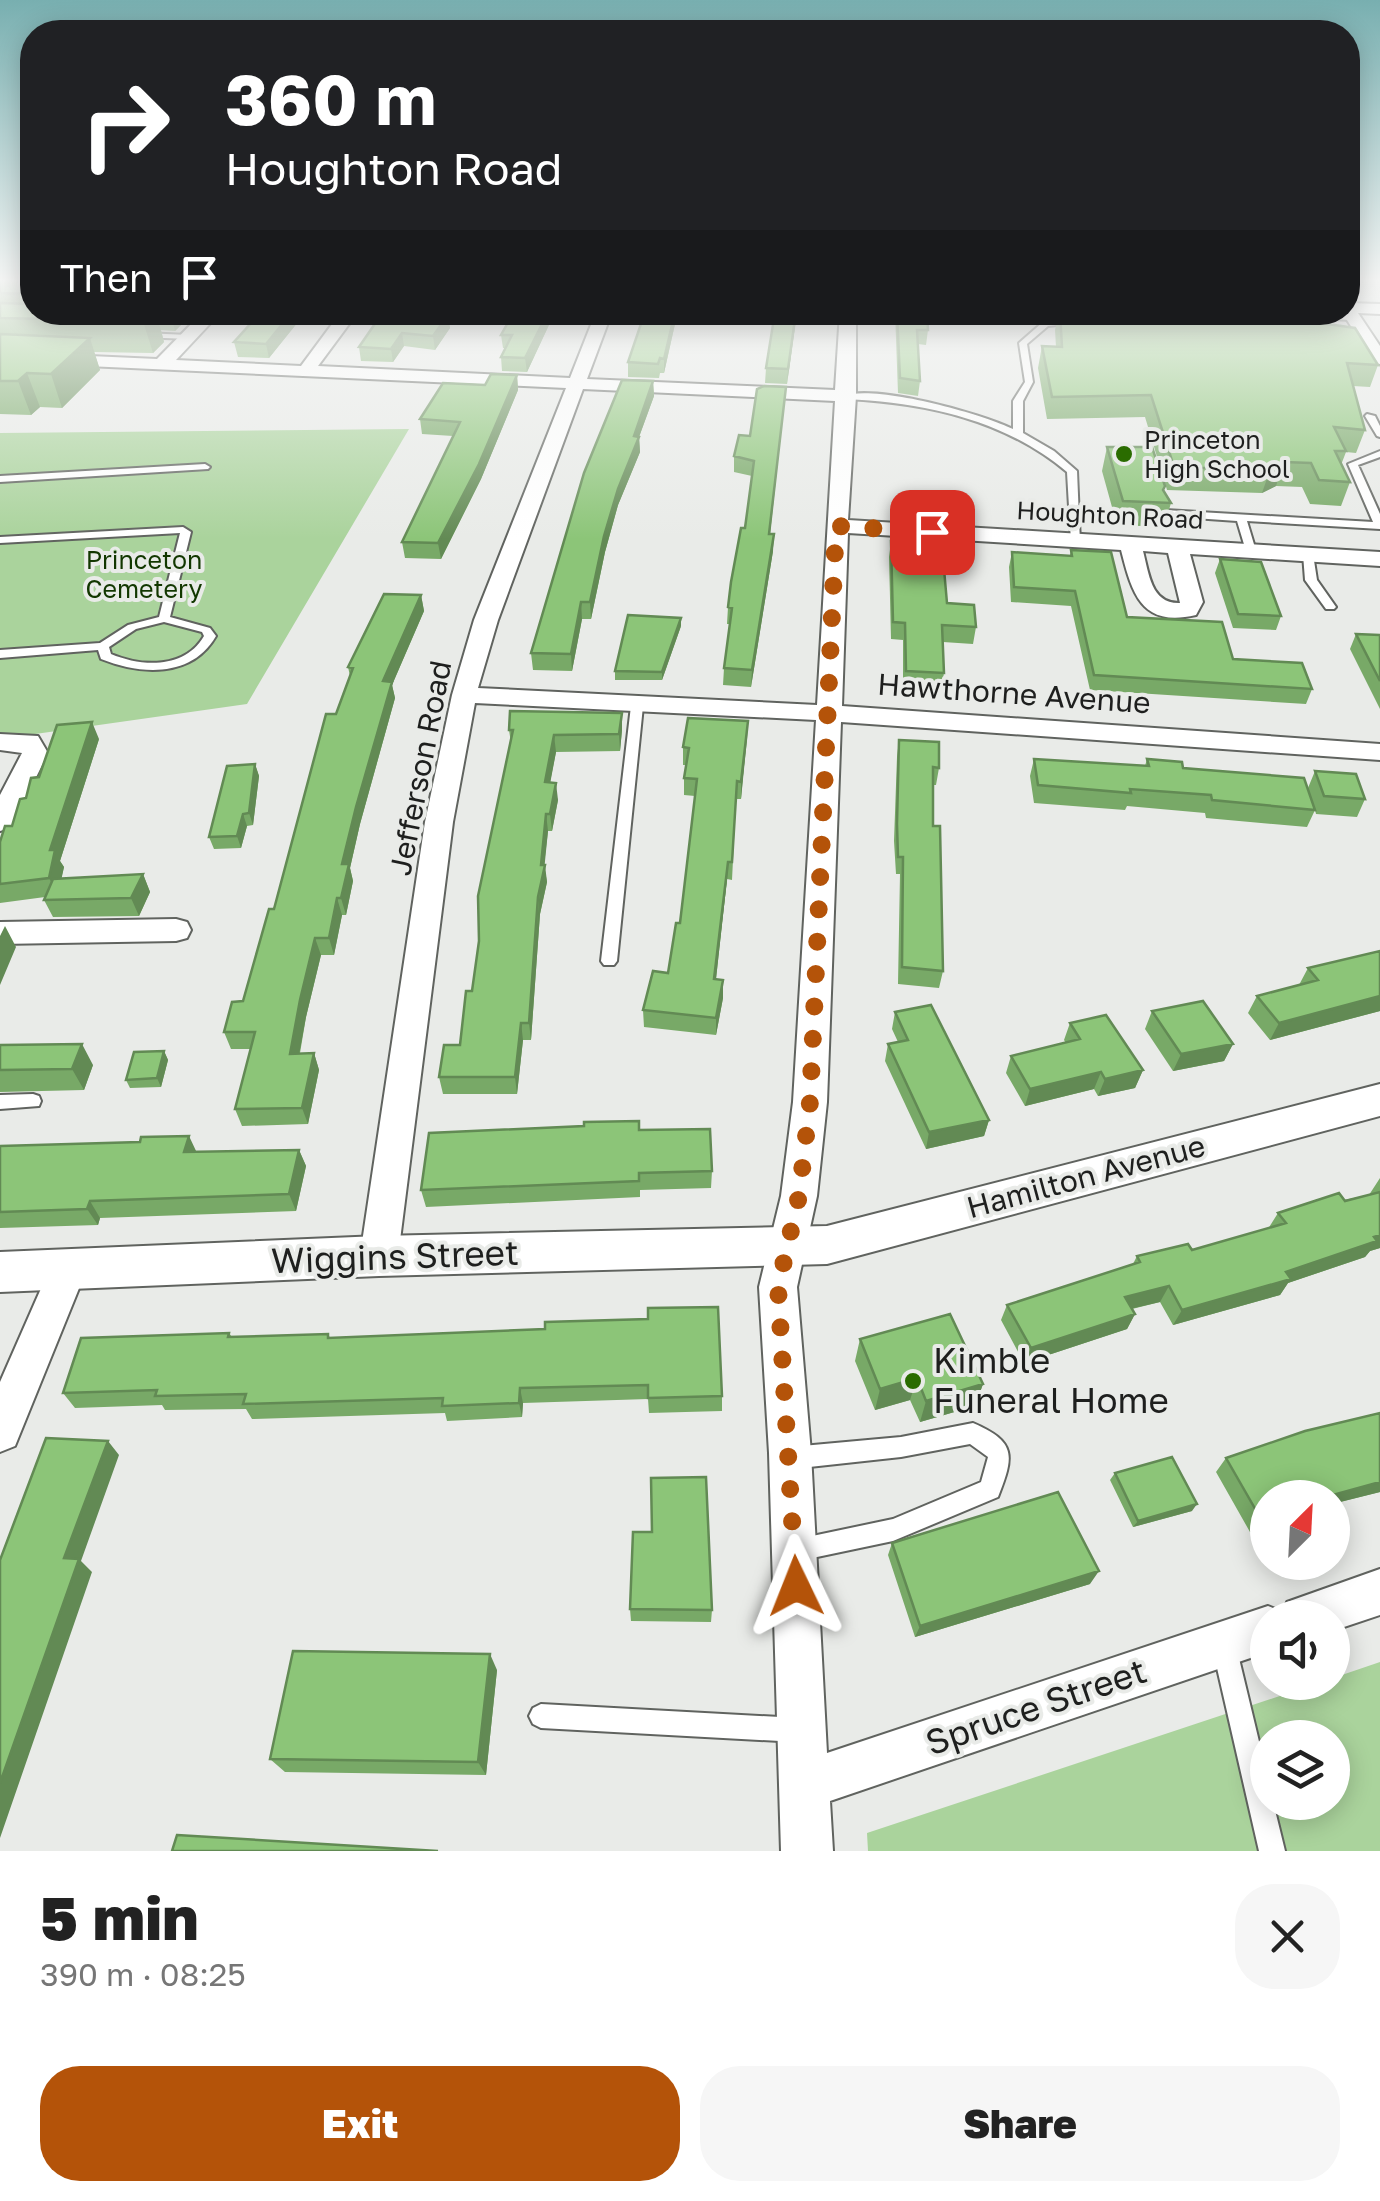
<!DOCTYPE html>
<html lang="en">
<head>
<meta charset="utf-8">
<style>
	:root { --surface:#fff; --page:#f6f6f6; --text:#222; --muted:#767676; --accent:#b45309 }
	body { margin:0; font-family:"Golos Text",sans-serif; background:var(--page); color:var(--text); height:100vh; display:flex; flex-direction:column; font-size:38px; white-space:nowrap }
	* { box-sizing:border-box; margin:0 }
	p { font-size:32px; color:var(--muted) }
	.icon { flex:none; width:55px; height:55px; fill:none; stroke:currentColor; stroke-width:2; stroke-linecap:round; stroke-linejoin:round }
	.map { position:relative; height:1851px; overflow:hidden }
	.drawer { display:flex; flex-direction:column; background:var(--surface); flex:1 }
	.drawer>* { flex:none }
	.banner { position:absolute; left:20px; top:20px; width:1340px; height:305px; border-radius:40px; box-shadow:0 5px 25px #0003; background:#202124; color:#fff; overflow:hidden }
	.needle { width:65px; rotate:24deg }
	.tools { position:absolute; left:1250px; top:1480px; display:grid; gap:20px }
	.tools a { display:grid; place-items:center; width:100px; height:100px; border-radius:50%; background:var(--surface); box-shadow:0 5px 25px #0003; font-size:50px }
	.pin { position:absolute; display:grid; place-items:center; width:85px; height:85px; color:#fff; margin:-42px; border-radius:20px; box-shadow:0 5px 15px #0006 }
	.me { position:absolute; width:110px; margin:-55px; rotate:358deg; stroke-linejoin:round; filter:drop-shadow(0 0 8px #0008) }
	.turn { display:flex; align-items:center; gap:35px; height:210px; padding:0 40px; font-size:45px }
	.turn .icon { width:130px; height:130px; stroke-width:2.5 }
	.turn b { display:block; font-size:70px; line-height:85px }
	.then { display:flex; align-items:center; height:95px; padding:0 40px; background:#0003; gap:20px; font-size:38px }
	.round { display:grid; place-items:center; flex:none; width:105px; height:105px; border-radius:40px; background:var(--page) }
	.summary { display:flex; align-items:center; justify-content:space-between; height:170px; padding:0 40px }
	h1 { font-size:60px; font-weight:800; line-height:75px }
	.action { display:flex; gap:20px; margin-top:auto; padding:20px 40px }
	.action a { flex:1; height:115px; border-radius:40px; background:var(--accent); color:#fff; font-size:40px; font-weight:800; line-height:115px; text-align:center }
	.action a+a { background:var(--page); color:var(--text) }
	.map>svg:first-child { display:block }
	.green { fill:#aad39c; fill-rule:evenodd }
	.lines { fill:none; stroke-linecap:round; stroke-linejoin:round }
	.service-casing { stroke:#60635f; stroke-width:4 }
	.minor-casing { stroke:#60635f; stroke-width:4 }
	.tertiary-casing { stroke:#60635f; stroke-width:4 }
	.service { fill:#fff; fill-rule:evenodd }
	.minor { fill:#fff; fill-rule:evenodd }
	.tertiary { fill:#fff; fill-rule:evenodd }
	.wall { fill:#78a967 }
	.shaded-wall { fill:#628a54 }
	.building { fill:#8cc578; stroke:#628a54; stroke-width:2.5 }
	.route { stroke:#b45309; stroke-width:18; stroke-dasharray:0 32.4 }
	.poi-dot { fill:#2a6c00; stroke:#e9ebe8; stroke-width:4 }
	.labels { text-anchor:middle; stroke-width:8; stroke-linejoin:round; paint-order:stroke }
	.far-poi-label { font-size:25px; fill:#1e1f1e; stroke:#e9ebe8; text-anchor:start }
	.far-street-label { font-size:25px; fill:#1e1f1e; stroke:#e9ebe8 }
	.far-park-label { font-size:25px; fill:#123700; stroke:#e9ebe8 }
	.street-label { font-size:30px; fill:#1e1f1e; stroke:#e9ebe8 }
	.near-street-label { font-size:35px; fill:#1e1f1e; stroke:#e9ebe8 }
	.near-poi-label { font-size:35px; fill:#1e1f1e; stroke:#e9ebe8; text-anchor:start }
</style>
</head>
<body>
<div class="map">
<svg width="1380" height="1851" viewBox="0 0 1380 1851">
	<rect width="100%" height="100%" fill="#e9ebe8"/>
	<!-- green -->
	<path class="green" d="M409,429l-162,275 -247,35v-306z
		M1380,1662v189h-512l-1,-18 452,-150 13,-1 1,-4zM1268,1738h64v64h-64z"/>
	<g class="lines">
		<!-- service casing -->
		<g class="service-casing">
			<path id="service" d="M1313,314l39,2 4,2 -4,2 -42,-2 -1,-2z
				M1075,319l4,2 -1,2 -30,3 -21,18 6,38 -10,19v32l31,18 23,20 3,72 -9,-2 -4,-69c-62,-52 -140,-69 -220,-73l-4,-3c32,-12 137,17 170,33v-28l12,-19 -6,-39 24,-21z
				M143,333l46,2 4,2 -4,2 -49,-2v-4z
				M1367,414l8,2 5,10v11l-3,-1 -12,-20z
				M1380,451v6l-22,8 22,49v15l-133,-8 9,30 -5,3 -5,-3 -9,-30 -72,-5 -5,-3 5,-3 208,12 -25,-58z
				M205,464l5,3 -2,2 -208,13v-6z
				M183,527l8,5 -21,85 40,11 6,8c-24,42 -75,39 -115,23l-3,-9 -98,8v-8l100,-7 28,-18 31,-8 21,-84 -180,10v-6zM164,622l38,10 2,4c-19,33 -62,31 -93,18l-2,-7 27,-18z
				M1308,551l5,3 4,26 19,27 -2,2h-8l-21,-29 -2,-26z
				M637,702l6,4 -26,255 -3,4h-10l-3,-4 30,-255z
				M33,1094l6,2 2,5 -2,5 -39,3v-14z
				M973,1423c44,19 41,33 25,74l-105,44 -95,20 -8,-3 -3,-8 3,-8 8,-3 95,-20 88,-37 7,-25 -18,-13 -69,13 -110,12 -7,-4 -4,-7 4,-7 7,-4 110,-10z
				M1224,1634l8,4 4,8 32,133v23h5l12,49h-26l-47,-205 4,-8z
				M541,1704l257,14 9,3 3,9 -3,9 -9,3 -257,-14 -8,-4 -4,-8 4,-8z"/>
		</g>
		<!-- minor casing -->
		<g class="minor-casing">
			<path id="minor" d="M1348,303l32,1v10l-22,-1 22,33v18l-6,-1 -32,-51h6z
				M203,312h18l-45,48 125,6 40,-54h17l-40,54 252,12 26,-66h16l-25,67 248,11 5,-78h16v84l-8,124 532,32v14l-190,-12 13,48 -7,13c-55,13 -64,-22 -75,-65l-273,-17 -6,173 538,38v16l-539,-38 -14,380 -10,94 -20,91 14,166 16,300 441,-147 15,6 4,-10 93,-33v46l-48,16v-13h-64v34l-438,149 3,50h-52l-12,-398 -10,-166 22,-91 12,-94 23,-382 -341,-17 -22,119 -55,434 -6,12 -13,5 -13,-5 -6,-12 65,-434 27,-127 22,-75 92,-232 -566,-26v-10l157,7zM583,389l252,12 -18,304 -339,-17 20,-68zM1143,551l25,2 12,50c-29,1 -31,-29 -37,-52z
				M0,734l38,2 10,17 -34,69 -4,6 -10,3v-36l22,-42 -22,-3z
				M176,919l11,3 4,8 -4,8 -11,3 -176,3v-22z
				M67,1254l13,5 6,12 -71,175 -15,6v-70l54,-123z"/>
		</g>
		<!-- tertiary casing -->
		<g class="tertiary-casing">
			<path id="tertiary" d="M1380,1084v32l-553,148 -448,12 -379,16v-40l379,-16 448,-10z"/>
		</g>
		<!-- service -->
		<use href="#service" class="service"/>
		<!-- minor -->
		<use href="#minor" class="minor"/>
		<!-- tertiary -->
		<use href="#tertiary" class="tertiary"/>
	</g>
	<!-- wall -->
	<path class="wall" d="M0,280h32v32h162l-19,19 -14,-1 3,12 -11,11 -59,-1 6,18 -38,38 -22,-1 -9,8 -31,-1z
		M261,312h45l-37,46 -31,-1 -4,-15z
		M430,312l-1,2 19,1 2,13 -15,22 -31,-4 -11,16 -32,-1 -2,-14z
		M555,312l-28,60 -25,-1 -1,-14 4,-9h-2l-2,-13z
		M645,312h40l-4,12h-6l-11,49h-4l-1,5 -31,-1v-15z
		M797,312l-10,72 -22,-1 1,-15z
		M895,312h32l1,18 -2,15 -8,-1 2,37 -2,15 -20,-3z
		M1059,312h271l-3,12 51,41 -8,22 -17,-1 12,44 -9,23 -10,-1 -5,13 9,17 -9,24 -31,-2 -8,-17 -26,-1 -14,7 -95,-3 -22,-73 -98,2 -9,-51 4,-22 14,1 -1,-17z
		M517,375l1,15 -37,89 -40,80 -36,-1 -3,-16 51,-106 -31,-2 -2,-15 65,-34z
		M653,381l1,15 -15,41 1,15 -22,53 -13,47 -14,67h-9l-10,52 -39,-1 -2,-17z
		M786,387l-16,147 3,17 -22,136 -28,-2 1,-17 6,-44h-3l1,-17 17,-79 7,-52 -18,-4v-16z
		M1107,447l57,44 7,12 -7,24 -47,-2 -15,-54z
		M891,541l28,27 28,35 29,24 -3,17 -30,-2 1,31 -3,17 -38,-2v-48l-12,-1 -2,-82z
		M1071,550l56,67 185,72 -6,15 -216,-14 -19,-84 -60,-4 -2,-35 3,-15 58,4z
		M1220,559l61,57 -5,14 -43,-2 -18,-55z
		M421,595l3,16 -32,74 3,13 -35,126 -10,44 3,13 -7,34h-4l-8,40h-13l-15,62 -6,36h14l5,17 -11,54 -66,2 -7,-17 16,-60h-20l-7,-17 19,-31 107,-325 -2,-9z
		M681,626l-19,54h-47v-9z
		M1356,634l24,1v74l-30,-60z
		M622,713v17l-2,21 -64,1 -6,30 8,18 -6,31h-4l-4,34 3,17 -7,32 -9,126h-8l-6,54h-74l-4,-17 21,-32 12,-54 39,-248 -2,-13z
		M748,721l-7,78h-5l-4,81 -5,-1 -11,100 7,1v18l-7,37 -72,-8 -1,-17 25,-37 12,-50 15,-127 -11,-1v-17l2,-13h-3v-18z
		M99,739l-39,122 4,6 -3,12 82,-5 7,18 -11,24 -86,1 -9,-17 1,-3 -45,6v-61l12,-16 14,-28 13,-21z
		M899,740l40,28 -3,17h-3v41l10,145 -4,17 -41,-4 2,-110h-4l-2,-33 3,-84z
		M1034,759l111,7 2,-7 36,9 125,20 7,-17 50,28 -8,18 -41,-3 -1,-4 -8,17 -101,-9 -1,-5 -78,-7 -2,4 -91,-7 -4,-27z
		M255,764l4,12 -6,49 -6,1 -6,22 -27,1 -5,-12z
		M1380,951v60l-110,29 -22,-27 9,-17 42,-11 9,-17z
		M1152,1011l81,33 -9,17 -51,10 -28,-42z
		M895,1012l94,108 -5,16 -58,13 -41,-88 3,-17 10,-2 -6,-13z
		M1070,1023l73,47 -8,18 -37,8 -4,-7 -69,17 -19,-33 5,-17 55,-13 -2,-3z
		M0,1045l93,20 -9,25 -84,2z
		M164,1051l4,9 -7,27 -31,1 -4,-8z
		M640,1130l72,41 -1,17 -71,2v7l-214,10 -5,-17z
		M140,1142l57,10 102,-2 7,16 -10,45 -196,7 -2,7 -98,3v-82z
		M1380,1178v70l-10,3 -5,6 -77,26 -8,12 -107,30 -13,-23 -28,7 3,5 -8,15 -103,34 -23,-43 6,-15 126,-41 4,-8 55,-6 76,-21 10,-16 91,-18z
		M229,1333l3,4 96,-3 2,4 392,58v15l-73,2 -1,-14 -125,4 -1,14 -75,4 -2,-8 -193,6 -6,-10 -81,1 -3,-5 -87,3 -12,-15z
		M860,1339l123,45 -8,22 -55,16 -10,-22 -35,10 -20,-49z
		M1226,1458l154,34 -48,12v-6h-64v28l-18,6 -34,-60z
		M1115,1473l77,38 -59,16 -23,-47z
		M652,1532l60,78 -1,12 -80,-1 -1,-12z
		M892,1543l198,41 -175,53 -27,-82z
		M497,1670l-11,105 -201,-3 -15,-13z"/>
	<!-- shaded-wall -->
	<path class="shaded-wall" d="M152,312h4l8,30 -11,11 -10,-32z
		M170,312h24l-19,19z
		M292,312h14l-37,46 -3,-14z
		M548,312h7l-28,60 -2,-14z
		M675,312v12l-11,49v-14z
		M796,312h1l-10,72 1,-15z
		M448,315l2,13 -15,22 -2,-14z
		M402,333l2,13 -11,16 -2,-13z
		M90,338l10,32 -38,38 -11,-34z
		M27,373l13,34 -9,8 -13,-34z
		M517,375l1,15 -37,89 -40,80 -3,-16z
		M653,381l1,15 -15,41 1,15 -22,53 -13,47 -14,67 -1,-17 14,-66 30,-100z
		M1284,462l-8,24 -14,7 8,-23z
		M774,534l-1,17 -22,136 1,-17z
		M421,595l3,16 -32,74 3,13 -35,126 -10,44 3,13 -7,34 -5,-17 1,-34 41,-183z
		M581,602l1,17 -10,52 -1,-17z
		M681,618v8l-19,54v-8z
		M622,713v17l-2,21 -1,-17z
		M748,721l-1,18 -6,60v-17z
		M92,722l7,17 -39,122 4,6 -6,28 -9,-17 1,-28z
		M554,735l2,17 -9,48 -2,-18z
		M255,764l4,12 -6,49 -4,-12z
		M556,783l2,17 -6,31 -2,-17z
		M243,814l4,12 -6,22 -4,-12z
		M546,814l2,17 -4,40 1,-6 2,17 -7,32 -9,126 -2,-17z
		M728,862l-1,17 -13,118v-18z
		M143,874l7,18 -11,24 -8,-18z
		M337,898l5,17 -8,40 -5,-17z
		M5,926l11,21 -16,38v-49z
		M315,938l6,17 -15,62 -10,54 -6,-17 10,-54z
		M723,980v18l-7,37v-17z
		M1380,996v15l-110,29 9,-17z
		M521,1023l2,17 -6,54 -2,-17z
		M82,1044l11,21 -9,25 -12,-21z
		M1233,1044l-9,17 -51,10 8,-17z
		M164,1051l4,9 -7,27 -4,-9z
		M314,1053l5,17 -11,54 -6,-16z
		M1143,1070l-8,18 -37,8 7,-17z
		M1101,1072l-7,17 -69,17 5,-17z
		M989,1120l-5,16 -58,13 3,-17z
		M189,1136l8,17 -13,-1z
		M299,1150l7,16 -10,45 -7,-17z
		M90,1201l10,17 -2,7 -11,-16z
		M1380,1235v13l-10,3 -5,6 -77,26 -8,12 -107,30 9,-15z
		M1169,1286l-9,16 -43,10 8,-15z
		M1135,1314l-8,15 -103,34 7,-15z
		M917,1378l-7,22 -35,10 5,-21z
		M983,1384l-8,22 -55,16 6,-21z
		M520,1388l3,15 -1,14 -3,-14z
		M108,1441l11,14 -38,106 11,11 -92,266v-55l64,-225z
		M1380,1482v10l-48,12v-6h-10z
		M1197,1504l-5,7 -59,16 5,-6z
		M1268,1517v9l-18,6 11,-13z
		M1099,1571l-9,13 -175,53 5,-11z
		M490,1654l7,16 -11,105 -8,-13z"/>
	<!-- building -->
	<path class="building" d="M0,280h32v14l-32,-1z
		M0,303l32,1v8h120l-9,9 -143,-3z
		M261,312h31l-26,32 -32,-2z
		M383,312h37l28,3 -15,21 -31,-3 -11,16 -32,-2z
		M514,312h34l-23,46 -24,-1 11,-22h-11z
		M645,312h30l-11,47 -4,-1 -2,6 -30,-2z
		M775,312h21l-8,57 -22,-1z
		M897,312h30l1,18h-11l3,51 -20,-3z
		M1060,312l92,2v-2h178l-3,12 28,4 23,37 -31,-2 18,67 -31,-3 12,24h-11l15,31 -31,-2 -8,-17 -27,-1 -14,8 -96,-3 -23,-72 -99,2 -10,-51 20,1z
		M0,334l90,4 -39,36 -24,-1 -9,8h-18z
		M491,374l26,1 -38,89 -41,79 -36,-1 58,-120 -40,-3 23,-36 42,2z
		M622,380l31,1 -19,55 5,1 -21,52 -14,47 -14,66h-9l-10,52 -40,-1 53,-180z
		M764,386l22,1 -17,147h5l-22,136 -28,-2 8,-60 -4,-1 3,-25 10,-54h4l9,-67 -20,-5 5,-21 11,1 7,-47z
		M1107,447h45l13,39 -2,4 8,13 -48,-2z
		M891,541l28,1v26l25,1 3,34 27,2 2,22 -34,-2 2,48 -38,-2 -1,-48 -12,-1z
		M1071,550l40,2 16,65 95,5 11,37 69,4 10,26 -218,-14 -19,-84 -61,-4 -2,-35 60,4z
		M1220,559l41,3 20,54 -43,-2z
		M384,594l37,1 -38,86 9,1 -36,125 -14,57h7l-8,34h-4l-8,40h-14l-15,62 -10,54 24,-1 -12,55 -67,1 20,-77h-31l8,-30 11,-1 26,-92h5l52,-195h10l17,-46 -5,-1z
		M628,615l53,3 -19,54 -47,-1z
		M1356,634l24,1v46z
		M510,711l112,2 -3,21 -65,1 -9,47 11,1 -6,31h-4l-5,51h4l-7,32 -9,126h-8l-6,54h-76l5,-32h16l6,-54h6l7,-50 -1,-45 35,-166h-4z
		M688,718l60,3 -7,61 -4,-1 -5,81h-4l-14,117 9,1 -7,38 -73,-8 10,-39 15,2 8,-50h4l17,-144 -13,-1 5,-30 -6,-1z
		M92,722l-42,128h5l-6,28 -49,6v-42l5,-16h7l8,-27 6,-1 5,-20 8,-1 18,-52z
		M899,740l40,2v26l-6,-1v59h7l3,145 -41,-4 1,-110h-5l-1,-33z
		M1034,759l115,7 -2,-7 35,3 1,6 121,10 11,32 -103,-10 -1,-5 -81,-6 1,4 -93,-8z
		M255,764l-6,49 -6,1 -6,22 -28,1 18,-71z
		M1315,771l41,3 9,25 -41,-3z
		M143,874l-12,24 -87,2 9,-21z
		M1380,951v45l-101,27 -22,-27 61,-16 -10,-12z
		M1203,1001l30,43 -52,10 -29,-43z
		M931,1005l58,115 -60,12 -41,-88 20,-4 -13,-28z
		M1106,1015l37,55 -38,9 -4,-7 -71,17 -19,-33 69,-17 -10,-16z
		M82,1044l-10,25 -72,1v-25z
		M164,1051l-7,27 -31,2 8,-28z
		M639,1121v9l71,-1 2,42 -73,2v8l-218,9 8,-57 155,-7v-4z
		M189,1136l-5,16 115,-2 -10,44 -199,7 -3,8 -87,3v-66l140,-4 1,-5z
		M1380,1192v43l-6,2 3,4 -91,31 5,7 -109,31 -13,-24 -44,11 10,17 -104,34 -24,-43 133,-43 -3,-6 51,-12 4,6 94,-27 -8,-10 61,-20 6,8z
		M718,1307l4,89 -74,2v-13l-128,3 -1,15 -77,3 1,-8 -200,6 3,-10 -91,2 2,-6 -94,3 18,-55 148,-5 -1,4 100,-3v4l217,-9v-7l103,-3v-11z
		M950,1314l33,70 -57,17 -9,-23 -37,11 -20,-50z
		M1380,1413v69l-58,16h-54v19l-7,2 -35,-61 79,-27z
		M46,1438l62,3 -44,117 15,1 -79,224v-223z
		M1172,1457l25,47 -59,17 -23,-48z
		M706,1477l6,133 -82,-1 3,-77h19l-1,-54z
		M1058,1492l41,79 -179,55 -28,-83z
		M293,1651l197,3 -12,108 -208,-3z
		M177,1835l261,16h-266z"/>
	<!-- sky -->
	<linearGradient id="sky" x2="0" y2="1"><stop stop-color="#78afb0"/><stop offset="0.52" stop-color="#f5f6f5"/><stop offset="1" stop-color="#f5f6f5" stop-opacity="0"/></linearGradient>
	<rect width="1380" height="539" fill="url(#sky)"/>
	<g class="lines">
		<!-- route -->
		<path class="route" d="M796,1586l-18,-299 21,-91 11,-94 26,-576 96,6"/>
	</g>
	<!-- markers -->
	<g class="poi-dot">
		<circle cx="1124" cy="454" r="10"/>
		<circle cx="913" cy="1381" r="10"/>
	</g>
	<g class="labels">
		<!-- far-poi labels -->
		<g class="far-poi-label">
			<text x="1144" y="449">Princeton<tspan x="1144" dy="29">High School</tspan></text>
		</g>
		<!-- far-street labels -->
		<g class="far-street-label">
			<text transform="translate(1110 515) rotate(3)" y="9">Houghton Road</text>
		</g>
		<!-- far-park labels -->
		<g class="far-park-label">
			<text x="144" y="569">Princeton<tspan x="144" dy="29">Cemetery</tspan></text>
		</g>
		<!-- street labels -->
		<g class="street-label">
			<text transform="translate(1014 694) rotate(4)" y="10">Hawthorne Avenue</text>
			<text transform="translate(421 768) rotate(-79)" y="10">Jefferson Road</text>
			<text transform="translate(1086 1177) rotate(-15)" y="10">Hamilton Avenue</text>
		</g>
		<!-- near-street labels -->
		<g class="near-street-label">
			<text transform="translate(395 1257) rotate(-2)" y="12">Wiggins Street</text>
			<text transform="translate(1036 1707) rotate(-19)" y="12">Spruce Street</text>
		</g>
		<!-- near-poi labels -->
		<g class="near-poi-label">
			<text x="933" y="1373">Kimble<tspan x="933" dy="40">Funeral Home</tspan></text>
		</g>
	</g>
</svg>
<div class="tools">
<a><svg class="needle" viewBox="-14 -14 28 28"><path d="M0-13l5 13h-10z" fill="#e53935"/><path d="M0 13l5-13h-10z" fill="#767676"/></svg></a>
<a><svg class="icon" aria-label="sound" viewBox="0 0 24 24"><path d="M4 9h4l5-4v14l-5-4H4zM17 9q2 3 0 6"/></svg></a>
<a><svg class="icon" aria-label="layers" viewBox="0 0 24 24"><path d="M12 4l9 5-9 5-9-5zM3 14l9 5 9-5"/></svg></a>
</div>
<div class="pin" style="left:932px;top:532px;background:#d93025"><svg class="icon" aria-label="arrive" viewBox="0 0 24 24"><path d="M6 21V4h12l-3 4 3 4H6"/></svg></div>
<svg class="me" style="left:796px;top:1586px" viewBox="-20 -20 40 40"><path d="M0-17L14 15 0 8-14 15z" fill="#b45309" stroke="#fff" stroke-width="4"/></svg>
<div class="banner">
<div class="turn"><svg class="icon" aria-label="right" viewBox="0 0 24 24"><path d="M7 20v-9h11M14 6l5 5-5 5"/></svg><div><b>360 m</b>Houghton Road</div></div>
<div class="then">Then<svg class="icon" aria-label="arrive" viewBox="0 0 24 24"><path d="M6 21V4h12l-3 4 3 4H6"/></svg></div>
</div>
</div>
<section class="drawer">
<div class="summary"><div><h1>5 min</h1><p>390 m · 08:25</p></div><a class="round"><svg class="icon" aria-label="close" viewBox="0 0 24 24"><path d="M6 6l12 12M18 6L6 18"/></svg></a></div>
<div class="action"><a>Exit</a><a>Share</a></div>
</section>
</body>
</html>
